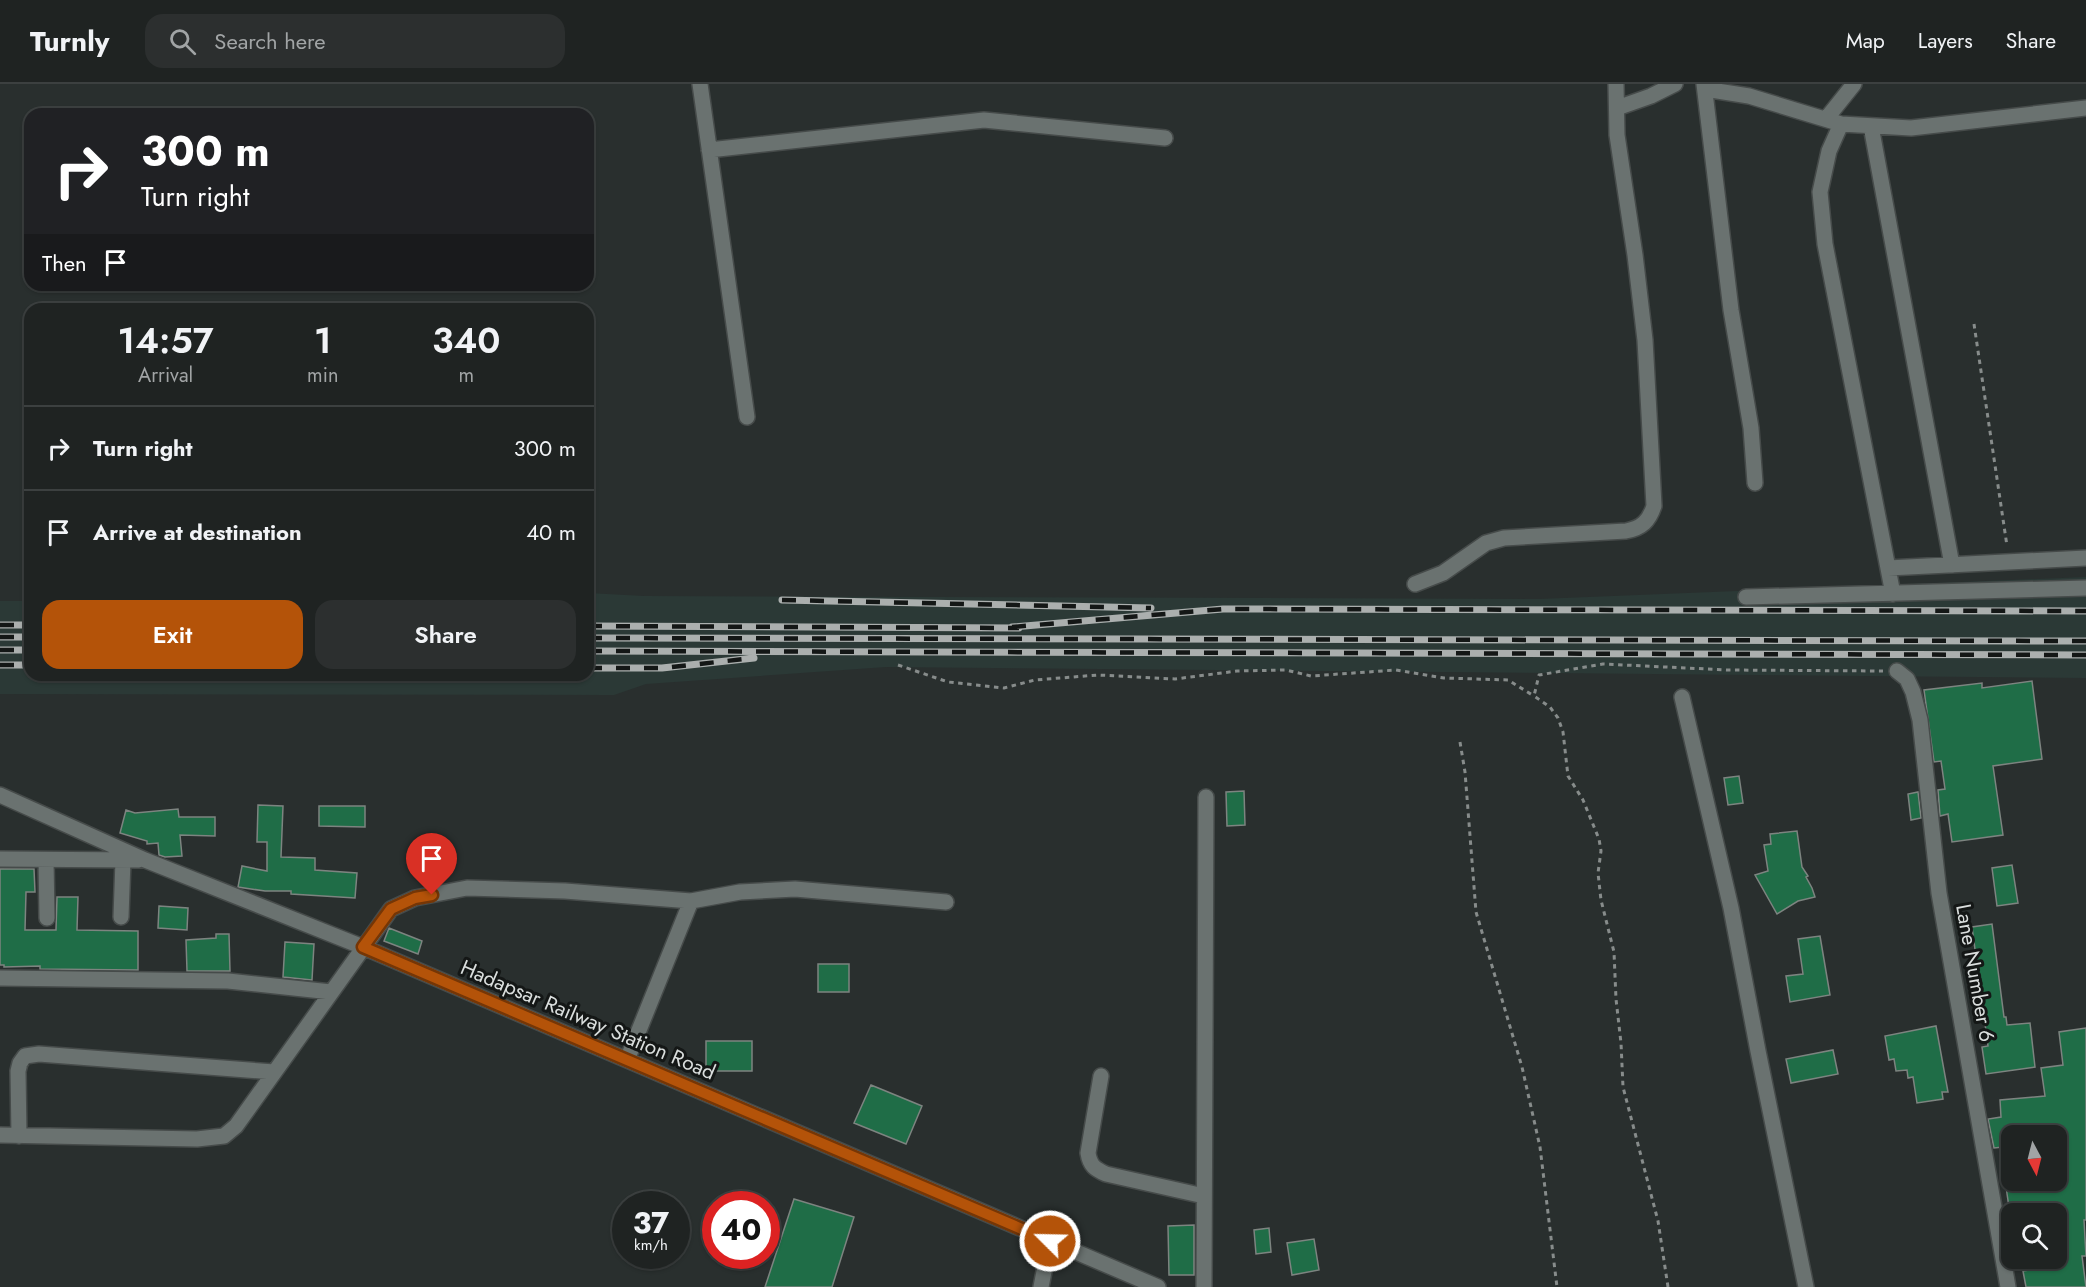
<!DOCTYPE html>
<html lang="en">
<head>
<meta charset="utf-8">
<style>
	:root { --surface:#1f2322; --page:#2c2f2f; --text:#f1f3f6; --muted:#a1a4a5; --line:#3c4040; --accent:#b45309 }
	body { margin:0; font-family:Jost,sans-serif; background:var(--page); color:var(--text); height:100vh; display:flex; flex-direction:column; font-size:22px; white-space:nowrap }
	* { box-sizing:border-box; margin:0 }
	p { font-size:20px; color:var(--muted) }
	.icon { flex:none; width:33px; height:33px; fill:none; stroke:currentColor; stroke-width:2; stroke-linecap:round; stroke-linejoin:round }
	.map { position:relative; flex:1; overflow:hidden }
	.details { position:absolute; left:24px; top:219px; width:570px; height:378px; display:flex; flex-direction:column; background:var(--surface); border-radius:18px; box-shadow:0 2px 4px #0004,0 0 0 2px var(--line) }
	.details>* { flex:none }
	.hud { position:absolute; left:24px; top:24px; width:570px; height:183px; border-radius:18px; box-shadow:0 2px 4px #0004,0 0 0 2px var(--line); background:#202124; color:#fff; overflow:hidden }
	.needle { width:39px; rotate:173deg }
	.tools { position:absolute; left:2001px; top:1041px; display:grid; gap:12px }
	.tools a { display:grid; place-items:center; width:66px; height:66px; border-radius:12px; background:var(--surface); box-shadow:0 2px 4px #0004,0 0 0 2px var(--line); font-size:30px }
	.speed { position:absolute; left:612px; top:1107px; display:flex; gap:12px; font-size:30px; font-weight:700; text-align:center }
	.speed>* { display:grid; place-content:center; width:78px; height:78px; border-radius:50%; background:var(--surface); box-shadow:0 2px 4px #0004,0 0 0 2px var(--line); line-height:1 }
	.speed small { font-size:15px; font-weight:400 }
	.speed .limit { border:9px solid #d22; background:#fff; color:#111 }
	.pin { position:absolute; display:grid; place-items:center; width:51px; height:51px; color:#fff; margin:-62px -26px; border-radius:50% 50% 50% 0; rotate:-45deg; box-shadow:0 0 6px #0007 }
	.pin .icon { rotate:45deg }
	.me { position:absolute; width:66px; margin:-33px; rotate:293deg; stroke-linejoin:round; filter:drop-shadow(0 0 4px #0008) }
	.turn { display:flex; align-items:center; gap:21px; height:126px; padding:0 18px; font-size:27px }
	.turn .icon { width:78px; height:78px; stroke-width:2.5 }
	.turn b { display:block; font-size:42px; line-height:51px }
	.then { display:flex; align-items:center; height:57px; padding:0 18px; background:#0003; gap:12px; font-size:22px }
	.eta { display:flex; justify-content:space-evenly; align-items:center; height:102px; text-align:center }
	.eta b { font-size:36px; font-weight:600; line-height:42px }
	.cta { display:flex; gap:12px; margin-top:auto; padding:12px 18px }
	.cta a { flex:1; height:69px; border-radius:18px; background:var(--accent); color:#fff; font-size:24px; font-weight:600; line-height:69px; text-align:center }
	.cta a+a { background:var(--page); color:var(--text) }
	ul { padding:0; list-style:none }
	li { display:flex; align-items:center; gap:18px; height:84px; padding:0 18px; border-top:2px solid var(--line) }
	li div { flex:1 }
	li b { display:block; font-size:22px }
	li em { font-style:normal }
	header { display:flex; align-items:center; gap:36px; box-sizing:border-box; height:84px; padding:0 30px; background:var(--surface); border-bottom:2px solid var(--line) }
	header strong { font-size:28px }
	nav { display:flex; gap:33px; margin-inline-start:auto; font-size:21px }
	.search { width:420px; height:54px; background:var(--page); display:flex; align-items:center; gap:15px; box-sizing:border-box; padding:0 21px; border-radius:18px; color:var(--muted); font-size:22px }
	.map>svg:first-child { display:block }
	.built { fill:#2b3936 }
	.building { fill:#1f6d47; stroke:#7d8480; stroke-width:1.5 }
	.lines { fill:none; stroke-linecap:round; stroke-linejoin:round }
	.minor-casing { stroke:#464b4a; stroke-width:18 }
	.path { stroke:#878c8b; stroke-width:3; stroke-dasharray:4.5 4.5; stroke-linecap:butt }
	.minor { stroke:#6a7270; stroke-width:15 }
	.rail-casing { stroke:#abafae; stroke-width:7 }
	.rail { stroke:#141716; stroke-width:4.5; stroke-dasharray:14; stroke-linecap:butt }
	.route-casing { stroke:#753606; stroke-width:15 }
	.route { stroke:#b45309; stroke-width:10 }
	.labels { text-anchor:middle; stroke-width:6; stroke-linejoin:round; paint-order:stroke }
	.street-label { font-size:21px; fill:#dadedd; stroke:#141716 }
</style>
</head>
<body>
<header>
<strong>Turnly</strong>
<div class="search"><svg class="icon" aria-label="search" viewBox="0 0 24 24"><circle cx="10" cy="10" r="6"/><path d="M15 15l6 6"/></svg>Search here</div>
<nav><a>Map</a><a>Layers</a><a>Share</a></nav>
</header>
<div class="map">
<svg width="2086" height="1203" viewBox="0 0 2086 1203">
	<rect width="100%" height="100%" fill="#292f2e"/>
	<!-- built -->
	<path class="built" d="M2086,493v101l-1200,-11 -240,17 -32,11 -614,-1v-93h30v74h558v-82l56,3 895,3z"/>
	<!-- building -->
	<path class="building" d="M2032,597l10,78 -49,7 10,69 -51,7 -4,-28 -8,2 -2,-26 7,-1 -4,-28 -7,1 -10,-72 58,-7v5z
		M1739,692l4,27 -15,2 -4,-27z
		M1244,707l1,34 -18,1 -1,-34z
		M1918,708l3,26 -10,2 -3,-26z
		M258,721l25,1 -2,51 34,1v12l42,3 -2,25 -64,-4v-3h-26l-27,-4 4,-21 25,5v-29h-10z
		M319,722h46v21l-46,-1z
		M178,725l1,8h36v19l-35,-1 2,21 -17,1 -6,-2 -1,-12 -11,1v-3l-27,-8 6,-23 9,3z
		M1797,747l5,36 6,9 -2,1 6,11 3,9 -17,4 -21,13 -22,-39 13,-4 -4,-26 7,-1 -1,-10z
		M2012,781l6,38 -21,3 -5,-38z
		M0,785h34l1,23h-9l-1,38h31l1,-33h21l-1,33 61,1v39l-98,-1v-3l-36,1v-2h-4z
		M159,822l29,2 -1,22 -29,-2z
		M1992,840l12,93h2l1,8 23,-2 5,44 -49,7 -4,-27 6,-1 -16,-119z
		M389,844l33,13 -4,13 -34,-13z
		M216,850h13l1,37h-43l-1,-31 30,-2z
		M1820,852l10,59 -40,7 -4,-26 17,-2 -5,-35z
		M285,858l29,2 -2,36 -29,-3z
		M818,880h31v28h-31z
		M1936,942l12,66h-6l1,7 -26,4 -4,-26 -5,1 -1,-8 -11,1 -2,-12 -5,1 -4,-24z
		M2086,944v192h-2l2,36h-4l4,31h-60l-3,-16 32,-5 -2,-8h3v-44h-46l-5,-34h17l1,9 33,-6v-47h-44v10l-18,2 -6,-29 13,-2 -1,-17 45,-4 -4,-28 22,-3 -4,-33z
		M706,957h46v30h-46z
		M1833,966l5,24 -47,9 -5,-24z
		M871,1001l51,21 -16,38 -52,-21z
		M794,1115l60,18 -22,70h-67z
		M1194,1141v50h-25l-1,-49z
		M1269,1144l2,24 -15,2 -2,-24z
		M1314,1155l5,31 -27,5 -5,-32z"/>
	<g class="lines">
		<!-- minor casing -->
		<g class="minor-casing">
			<path id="minor" d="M700,0l47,333
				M1704,0l27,226 20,118 4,55
				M1705,5l44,7 92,28 70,4 175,-20
				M1617,24l34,-12 24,-12
				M1826,35l28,-35
				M1841,40l-12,27 -9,41 5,52 68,350
				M1871,42l81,439
				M709,66l275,-30 181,18
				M1888,484l198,-10
				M1415,500l28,-11 43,-30 18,-5 122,-7c16,-3 23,-10 28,-25l-9,-166 -10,-85 -18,-120 -1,-51
				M1746,513l340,-9
				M1897,587l10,8 6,13 7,28 19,173 69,394
				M1682,613l49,211 27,143 48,236
				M0,711l145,65 218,87 795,340
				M0,775l139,1
				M46,776l1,58
				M121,833l2,-57
				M0,894l228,3 103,11
				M627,976l64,-159
				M1101,992l-13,77c2,13 7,16 18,21l98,22
				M0,1051l197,4 27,-3 12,-10 155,-217 24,-11 52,-10 98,3 126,10 49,-9 55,-3 151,13
				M19,1052l-1,-65 2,-8 5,-7 14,-2 235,18
				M1041,1203l9,-46
				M1204,1203l2,-490"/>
		</g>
		<!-- path -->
		<path class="path" d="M1974,240l33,222
			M898,581l50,17 56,6 31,-8 63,-5 77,4 62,-8 49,-1 25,6 85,-6 48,8 64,2 26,16
			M1460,658l5,30 11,140 46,155 18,80 17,140
			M1668,1203l-10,-66 -35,-134 -2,-44 -5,-44 -2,-47 -13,-52 -3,-27 3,-22 -2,-12 -16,-39 -15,-24 -5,-44 -5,-14 -8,-11 -16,-11 5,-21 64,-11 125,6 155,1"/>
		<!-- minor -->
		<use href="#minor" class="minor"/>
		<!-- rail casing -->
		<g class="rail-casing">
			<path id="rail" d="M782,516l369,8
				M0,541h30
				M588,542l431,2
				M1012,543l211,-18 863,2
				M0,553h30
				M588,554l1498,3
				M0,566h30
				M588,567l1498,4
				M0,581h30
				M588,584h74l92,-10"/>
		</g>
		<!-- rail -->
		<use href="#rail" class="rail"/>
	</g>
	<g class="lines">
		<!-- route casing -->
		<g class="route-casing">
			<path id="route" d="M432,811l-17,3 -24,11 -28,38 687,294"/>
		</g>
		<!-- route -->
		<use href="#route" class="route"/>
	</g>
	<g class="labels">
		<!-- street labels -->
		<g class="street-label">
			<text transform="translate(1975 889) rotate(80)" y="7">Lane Number 6</text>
			<text transform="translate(588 936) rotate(23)" y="7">Hadapsar Railway Station Road</text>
		</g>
	</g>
</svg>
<div class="tools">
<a><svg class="needle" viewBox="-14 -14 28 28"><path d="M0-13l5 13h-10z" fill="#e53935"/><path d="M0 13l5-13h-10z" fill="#a1a4a5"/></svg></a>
<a><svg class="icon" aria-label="search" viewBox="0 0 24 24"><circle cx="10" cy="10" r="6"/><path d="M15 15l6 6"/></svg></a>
</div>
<div class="speed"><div>37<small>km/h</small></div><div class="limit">40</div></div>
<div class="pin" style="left:432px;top:811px;background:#d93025"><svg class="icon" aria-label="arrive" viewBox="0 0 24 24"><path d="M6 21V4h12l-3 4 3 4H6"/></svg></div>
<svg class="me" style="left:1050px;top:1157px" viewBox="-20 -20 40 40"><circle r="17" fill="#b45309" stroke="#fff" stroke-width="3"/><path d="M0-11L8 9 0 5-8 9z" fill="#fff"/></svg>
<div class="hud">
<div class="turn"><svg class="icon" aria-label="right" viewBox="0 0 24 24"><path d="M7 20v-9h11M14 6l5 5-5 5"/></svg><div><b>300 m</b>Turn right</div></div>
<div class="then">Then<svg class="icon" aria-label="arrive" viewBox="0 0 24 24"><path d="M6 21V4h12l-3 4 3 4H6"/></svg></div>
</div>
<section class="details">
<div class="eta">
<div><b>14:57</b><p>Arrival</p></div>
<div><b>1</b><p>min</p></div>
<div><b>340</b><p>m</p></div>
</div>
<ul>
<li><svg class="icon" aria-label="right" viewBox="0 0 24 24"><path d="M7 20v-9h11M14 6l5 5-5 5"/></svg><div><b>Turn right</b></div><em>300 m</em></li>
<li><svg class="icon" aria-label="arrive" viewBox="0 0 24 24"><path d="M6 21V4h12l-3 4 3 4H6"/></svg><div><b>Arrive at destination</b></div><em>40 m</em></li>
</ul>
<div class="cta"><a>Exit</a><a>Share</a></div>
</section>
</div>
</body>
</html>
